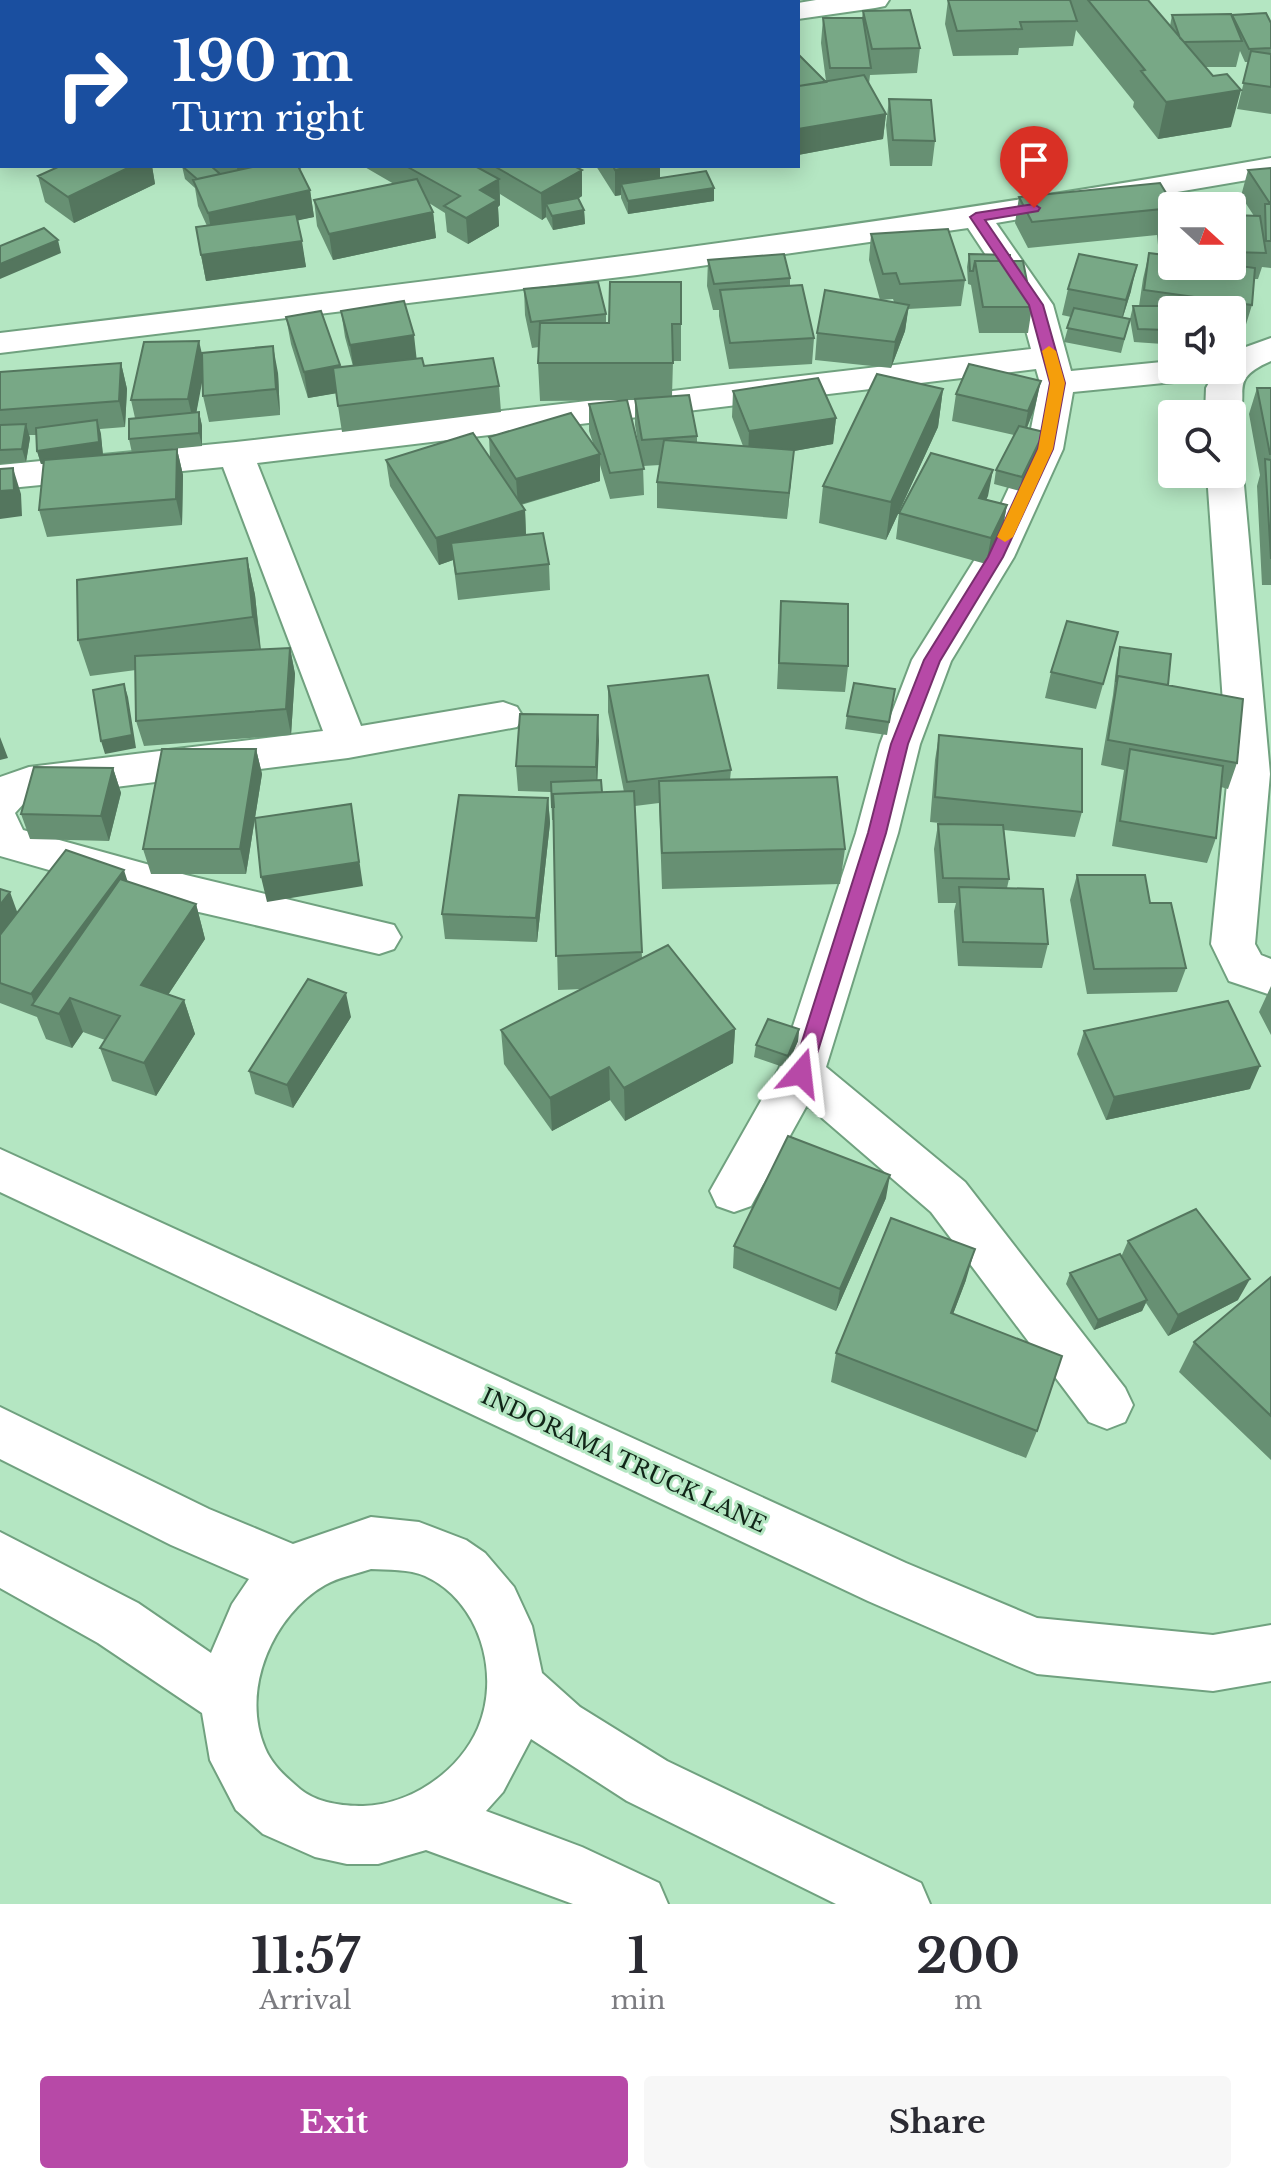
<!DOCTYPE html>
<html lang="en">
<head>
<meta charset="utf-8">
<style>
	:root { --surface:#fff; --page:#f7f7f7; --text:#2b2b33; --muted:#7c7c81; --accent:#b749a7 }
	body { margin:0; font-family:"Libre Baskerville",serif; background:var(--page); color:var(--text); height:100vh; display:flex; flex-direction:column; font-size:30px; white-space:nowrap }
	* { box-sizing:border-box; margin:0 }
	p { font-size:26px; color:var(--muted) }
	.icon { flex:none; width:44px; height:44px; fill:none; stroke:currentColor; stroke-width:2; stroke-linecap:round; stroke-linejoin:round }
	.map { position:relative; height:1904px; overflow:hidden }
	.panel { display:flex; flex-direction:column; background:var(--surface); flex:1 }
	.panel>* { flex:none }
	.guide { position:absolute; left:0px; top:0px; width:800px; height:168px; box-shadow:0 4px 20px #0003; background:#1a4fa0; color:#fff; overflow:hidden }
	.needle { width:52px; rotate:111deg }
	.fabs { position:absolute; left:1158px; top:192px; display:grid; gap:16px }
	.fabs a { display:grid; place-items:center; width:88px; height:88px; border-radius:8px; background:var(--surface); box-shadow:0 4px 20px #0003; font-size:40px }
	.pin { position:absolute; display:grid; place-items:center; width:68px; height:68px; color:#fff; margin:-82px -34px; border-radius:50% 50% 50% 0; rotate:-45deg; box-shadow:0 0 8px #0007 }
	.pin .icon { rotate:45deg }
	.me { position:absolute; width:88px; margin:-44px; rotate:17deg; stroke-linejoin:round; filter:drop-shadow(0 0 6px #0008) }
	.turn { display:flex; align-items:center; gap:28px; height:168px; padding:0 40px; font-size:36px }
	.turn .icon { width:104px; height:104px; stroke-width:2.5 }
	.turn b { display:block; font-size:56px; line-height:68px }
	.eta { display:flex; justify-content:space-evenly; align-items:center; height:136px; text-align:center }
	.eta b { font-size:48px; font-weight:700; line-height:56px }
	.action { display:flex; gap:16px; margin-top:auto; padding:16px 40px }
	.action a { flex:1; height:92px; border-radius:8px; background:var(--accent); color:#fff; font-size:32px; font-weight:700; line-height:92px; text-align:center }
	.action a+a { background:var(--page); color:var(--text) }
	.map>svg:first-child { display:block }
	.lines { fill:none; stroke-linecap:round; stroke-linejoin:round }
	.minor-casing { stroke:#70a17f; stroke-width:4 }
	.minor { fill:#fff; fill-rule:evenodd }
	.wall { fill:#679073 }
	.shaded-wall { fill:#54765e }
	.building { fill:#78a886; stroke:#54765e; stroke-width:2 }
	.route { fill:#b749a7; stroke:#772f6d; stroke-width:2 }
	.slow { fill:#f59e0b }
	.labels { text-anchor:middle; stroke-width:6; stroke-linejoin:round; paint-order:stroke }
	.street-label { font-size:22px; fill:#112518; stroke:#b4e6c2 }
</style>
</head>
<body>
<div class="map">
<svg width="1271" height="1904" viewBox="0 0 1271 1904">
	<rect width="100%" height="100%" fill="#b4e6c2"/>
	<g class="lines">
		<!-- minor casing -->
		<g class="minor-casing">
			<path id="minor" d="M816,0h73l-4,6 -10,2 -77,11v-16z
				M0,86h2v18h-2z
				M1271,158v18l-275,47 57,82 18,66 101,-10v9h29l-5,8 -12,3 -111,11 -10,57 -49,108 -63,104 -31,83 -22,89 -72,234 139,115 160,206 8,17 -8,17 -18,7 -18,-7 -158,-210 -124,-107 -56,101 -17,6 -17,-6 -7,-15 69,-122 77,-236 24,-89 32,-84 65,-104 50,-107 13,-66 -4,-14 -779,94 104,263 142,-24 14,5 6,10 -6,10 -169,31 -313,39 -9,4 -11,12 8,17 163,45 208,50 7,12 -7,12 -15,5 -193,-45 -186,-53v-79l29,-10 294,-36 -100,-264 -223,22v-24l236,-23 795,-93 -12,-44 -51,-77 -331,47 -637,78v-20c425,-51 849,-101 1271,-175z
				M1271,338v23c-47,20 -17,33 -36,61l-3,1v-9h-27l1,-26 10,-18h16v-18z
				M1232,464l6,2 5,8 27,300 -15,170 6,11 10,4v36l-42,-14 -18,-37 17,-170 -21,-300h25z
				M0,1149l906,414 131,55 176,17 58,-10v56l-58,10 -176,-17 -20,-8 -149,-65 -868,-409z
				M0,1407l209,102 84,35 78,-27 48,5 47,18 19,13 29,34 18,39 10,47 38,34 87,54 254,122 9,21h-94l-209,-103 -96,-62 -28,53 -17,19 96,36 77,36 9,21h-95l-147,-54 -48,14h-31l-32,-7 -52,-23 -27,-24 -26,-50 -8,-47 -104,-70 -98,-55v-56l138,71 73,50 21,-49 17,-25 -78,-34 -171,-86zM371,1569c17,1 38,0 54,7 55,25 76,98 53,152 -19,44 -68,77 -115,78 -21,0 -46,-3 -63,-17 -14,-12 -28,-24 -35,-41 -25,-58 8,-133 60,-163 14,-8 31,-11 46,-16z"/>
		</g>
		<!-- minor -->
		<use href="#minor" class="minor"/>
	</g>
	<!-- wall -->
	<path class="wall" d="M308,0h28l-4,2h-20z
		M948,0h200l22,26 2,-11h60l39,8v91l-34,-5 12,-47h-4l-5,-11 -4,16h-31l26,60 -73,12 -25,-32 1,-5 -58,-72 -3,16 -54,2 -1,7 -65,1 -8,-32z
		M863,11l57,37 -3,25 -47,2 -1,9 17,30 -3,25 -85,16v-101l28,27 -5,-38 2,-25h39z
		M889,99l46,42 -3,25h-42l-4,-41z
		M60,166h92l3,18 -81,39 -29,-21 -7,-26z
		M182,166h124l-7,3 11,21 4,27 -17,3 9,47 -100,14 -5,-26 6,-29 -9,-20 -3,-18 -10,-9z
		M363,166h211l8,4v26l-4,3 6,11 1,14 -32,6 -7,-13 -4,3 -42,-26v11l-2,2 1,19 -31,18 -21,-12 -2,-19 -16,-10 4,9 3,26 -103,22 -16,-34 -3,-26 80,-16z
		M596,166h64v12l54,10v13l-86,13 -7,-16v-3l-6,1z
		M1271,168v100l-9,-1 -4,12h-4l-2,26 -8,26 -12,-2v-19h-60v11l-8,-1 2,10 -3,14 -29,-2 -4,-23 3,-13h6l4,-27 6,-26 10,2 -2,-20 -129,13 -13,-25 4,-26 153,9v60h60v-51l22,1 -13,-20 7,-26z
		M871,234l94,46 -4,26 -53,3 -3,22 -14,37 -76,-8 2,-27 77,-31 -1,-3 -13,1 -11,-40z
		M969,254l41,7 22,46 -4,26h-49l-8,-48 -3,-1 -1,-17z
		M708,260l82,18v8l24,52 -2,26 -83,5 -10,-53v-6h-6l-6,-24z
		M524,289l82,25v9l75,1v37h-8l-1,35 25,40v7l46,3 -11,-29 1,-26 103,27 -3,26 -39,7 -7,68 -130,-11v-26l3,-17 -17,1 1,29 -34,4 -10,-34v16l-79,24 4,5 1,25 23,29 1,26 -92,10 -5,-40 -14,5 -49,-79 -4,-26 104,-1 -1,-22 105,9 -5,-15v-27l50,44 -4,-23v-25l-95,1 -2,-38 1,-16 -7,1 -7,-33z
		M1068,289l63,2 -8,26 7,2 -9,34 -57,-11 7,-25 -9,-2z
		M341,311l75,47 8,8 75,20 2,26 -159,20 -6,-39 -28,5 -17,-54 -5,-27 54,50 13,-1 -8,-29z
		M202,353l76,20 2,42 -71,7 -6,-26 -1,-18 -6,35 3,-1 3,14v20l-30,3h5l6,26 -1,50 -135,12 -8,-27 5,-46h-3l-4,-13 -1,-16h-7l1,3 -4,24 -26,2v-92l121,-9 6,26 -2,38 -25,2 3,26 29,-2 -3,-14 6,-21 -4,-18z
		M1257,388h14v197h-9l-5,-99 3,-11 -11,-61z
		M943,389l-5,38 -52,113 -67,-17 4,-37z
		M956,394l79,13 -8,21 14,18 -21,45 -26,-7 2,-14 18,-35 -62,-14z
		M993,470l-7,29 21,6 -5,26 -16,33 -90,-25 3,-26z
		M247,558l8,37 6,55 29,-2 5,26 -4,61 -147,11 -8,-25v-51l-46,6 -12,-36z
		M781,601l67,65 -3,26 -68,-3z
		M1118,632l-22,77 -51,-11 6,-26z
		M1120,647l48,38 69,78 -9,26 -7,-2 -5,51 -9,25 -95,-17 12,-76 -23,-5 12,-70 4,-35z
		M608,686l123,84 -1,10 115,69 -5,35 -178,5 -3,-86 -24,3 7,152 93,71 -2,34 -108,58 -15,-21 -58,31 -48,-67 -3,-34 81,-41 -24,1 -4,-170h-2l-1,-28 -33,-1 -2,-25 82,-51 -1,65 5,12h22l-16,-80z
		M895,689l-8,46 -42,-6 2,-13z
		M939,735l143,77 -7,25 -71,-7 5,49 -2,9 41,56 -6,24 -84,-2 -4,-55 2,-8h-18l-4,-54 4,-25h11l-19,-2 5,-62z
		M256,749l6,25 -16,100h-95l-8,-25z
		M113,768l8,25 -12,48 -79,-2 -9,-25z
		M548,798l2,25 -13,119 -92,-3 -3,-25z
		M1077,875l73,28 36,65 -9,24 -90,2 -17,-94z
		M128,882l68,22 9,35 -37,56 16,5 11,34 -39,62 -44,-15 -12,-33 5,-8 -22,-8 -11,16 -26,-9 -9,-22 -37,-14v-114l17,23z
		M1271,986v49l-12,-23z
		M351,1017l-58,91 -38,-14 -6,-23z
		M799,1029l-1,12 -12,27 -32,-11 2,-12z
		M1084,1031l166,58 -144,31 -29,-66z
		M886,1198l-50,113 -103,-43 1,-22z
		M1128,1241l110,59 -70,36 -22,-33 -4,8 -48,19 -28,-46 4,-11 51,-16z
		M1271,1277v183l-92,-88 15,-30z
		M966,1280l-13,34 84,117 -11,27 -195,-76 5,-29z"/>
	<!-- shaded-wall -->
	<path class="shaded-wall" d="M321,0h15l-4,2h-11z
		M524,0h41v2h-41z
		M1241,90l-10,37 -73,12 8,-37z
		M886,114l-3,25 -85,16v-26z
		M132,166h20l3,18 -81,39 -6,-26z
		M242,166h64l-65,28 -4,-26z
		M633,166h27v20l-39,-2v11l-6,1v-26z
		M582,170v26l-31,18 -5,-10v13l-4,3 -1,-27z
		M499,179l1,26 -2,2 1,19 -31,18 -2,-26 14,-28z
		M714,188v13l-86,13v-13z
		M310,190l4,27 -101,22 -5,-26z
		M584,210l1,14 -32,6 -1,-14z
		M433,212l3,26 -103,22 -4,-26z
		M58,240l3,13 -61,26v-15z
		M302,241l4,26 -100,14 -5,-26z
		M1137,265l-6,26 -11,35 6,-26z
		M909,305l-4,26 -14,37 4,-26z
		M414,335l3,27 -63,9 -4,-26z
		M199,341l6,26 -11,58 -6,-26z
		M273,346l5,27 2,42 -4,-26z
		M121,363l6,26 -2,38 -6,-26z
		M340,365l4,27 -36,6 -4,-26z
		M1041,381l-6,26 -12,30 5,-26z
		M943,389l-5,38 -52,113 5,-38z
		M199,412l3,14v20l-3,-13z
		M836,418l-3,26 -39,7 -7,68 2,-26 -41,-35 1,-27z
		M97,420l4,14 2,22 -62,8 -4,-13z
		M26,424l4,14 -4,24 -4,-13z
		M1044,432l-3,14 -21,45 2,-14z
		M177,449l6,26 -1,50 -6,-26z
		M600,454v27l-82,24 -2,-26z
		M13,468l8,26 1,22 -22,3v-28z
		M993,470l-5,26 -13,28 4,-26z
		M1007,505l-5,26 -16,33 5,-26z
		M525,510l1,26 -75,7 2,17 -14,5 -3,-27z
		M247,558l8,37 6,59 -8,-37z
		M290,648l5,26 -4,61 -5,-26z
		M124,684l4,13 8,51 -31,6 -4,-13z
		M598,715l1,26 -2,51 -1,-25z
		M0,737l8,21 -8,2z
		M256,749l6,25 -16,100 -6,-25z
		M113,768l8,25 -12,48 -8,-25z
		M548,798l2,25 -13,119 -1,-24z
		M351,804l12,82 -96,16 -6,-25z
		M124,870l8,25 -96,112 -5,-13z
		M10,892l9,25 -19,25v-37z
		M196,904l9,35 -53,80 -11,-34z
		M346,993l5,24 -58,91 -6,-23z
		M70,998l13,34 -11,16 -13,-34z
		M184,1000l11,34 -39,62 -12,-33z
		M735,1029l-2,34 -108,58 -1,-33z
		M799,1029l-1,12 -12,27 2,-12z
		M1260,1066l-10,23 -144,31 8,-23z
		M609,1067l1,33 -58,31 -2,-33z
		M890,1175l-4,23 -50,113 4,-22z
		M975,1249l-9,31 -24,63 9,-30z
		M1250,1279l-12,21 -70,36 10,-21z
		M1147,1300l-5,11 -48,19 4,-10z"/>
	<!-- building -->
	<path class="building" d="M408,0h80l1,1 -13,1h-68z
		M948,0h122l7,21 -57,1 2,7 -65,2z
		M1088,0h60l65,76 14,-2 14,16 -75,12 -25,-31 4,-1z
		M910,10l10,38 -48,1 -9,-38z
		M1266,13l5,10v25l-22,1 -17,-34z
		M1231,14l11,27 -58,1 -4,-4 -8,-23z
		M823,18h40l8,50h-41z
		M1251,51l20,3v33l-28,-4z
		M798,54l28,28 -28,4z
		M864,75l22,39 -88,15v-43z
		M889,99l42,1 4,41 -42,-1z
		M60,166h72l-64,31 -30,-21z
		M182,166h29l9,8 -23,5z
		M257,166h41l12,24 -102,23 -15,-33z
		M406,166h69l24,13 -19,11 17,10 -31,18 -22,-12 16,-10z
		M494,166h80l8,4 -41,23z
		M613,166h20l-18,4z
		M1271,168v34h-2l-21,-32z
		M706,171l8,17 -86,13 -7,-17z
		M417,179l16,33 -104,22 -15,-34z
		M1160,183l14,23h-2v2l-140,14 -13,-25z
		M578,198l6,12 -32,6 -6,-12z
		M1265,204h6v37h-5z
		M1163,212h9v37h-4z
		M296,214l6,27 -101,14 -5,-28z
		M1232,215l28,1 6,37 -34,-1z
		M44,228l14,12 -58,24v-18z
		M948,229l17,51 -65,4 -4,-11 -13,1 -12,-40z
		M1149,253l23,3v10h60v-1l23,3 -3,37 -108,-15z
		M784,254l6,24 -76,6 -6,-24z
		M969,254l41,1v6h-35l-2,10h-3z
		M1079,254l58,11 -11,35 -58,-11z
		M975,261h48l9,46h-49z
		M598,282l8,32 -75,8 -7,-33z
		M610,282h71v42h-9l1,39h-135l2,-40h69z
		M802,285l12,53 -84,5 -10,-53z
		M825,290l84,15 -14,37 -78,-9z
		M404,301l10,34 -64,10 -9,-34z
		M1133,306h29l4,24 -28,-1z
		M1074,308l56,11 -6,20 -57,-11z
		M321,311l19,54 -36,7 -18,-55z
		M199,341l-11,58 -57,1 13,-58z
		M273,346l3,43 -73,7 -1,-43z
		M422,358l2,8 69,-8 6,28 -161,20 -5,-38z
		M121,363l-2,38 -119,9v-38z
		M969,364l72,17 -13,30 -72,-17z
		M877,374l66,15 -52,113 -68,-16z
		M818,378l18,40 -87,13 -16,-40z
		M1257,388h14v66h-1z
		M689,395l8,41 -55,4 -7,-41z
		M627,400l17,69 -34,4 -21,-69z
		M199,412v21l-70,6v-20z
		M571,413l29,41 -84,25 -27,-42z
		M97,420l2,22 -62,9 -1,-23z
		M26,424l-4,25 -22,1v-25z
		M1019,426l25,6 -22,45 -26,-7z
		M473,433l52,77 -89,28 -50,-78z
		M664,440l130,10 -5,43 -132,-11z
		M177,449l-1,50 -137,11 5,-50z
		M931,453l62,17 -14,28 28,7 -16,33 -92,-25z
		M1265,459l6,1v99z
		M13,468l1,22 -14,1v-22z
		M543,533l6,31 -93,10 -5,-31z
		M247,558l6,59 -175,23 -1,-60z
		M781,601l67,3v62l-69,-3z
		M1067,621l51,11 -15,52 -52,-12z
		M1120,647l51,7 -3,31 -50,-9 -2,6z
		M290,648l-4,61 -150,12 -1,-65z
		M708,675l23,95 -104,12 -19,-96z
		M1118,676l125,23 -6,64 -129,-23z
		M854,683l41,6 -6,33 -42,-6z
		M124,684l8,51 -31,6 -8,-51z
		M520,714l78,1 -2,52 -80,-1z
		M939,735l143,14v63l-147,-15z
		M162,749h94l-16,100h-97z
		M1130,749l93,17 -7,72 -96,-17z
		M34,767l79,1 -12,48 -80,-2z
		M837,777l8,72 -183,4 -3,-72z
		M601,780l1,12 -49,2 1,13h-2l-1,-25z
		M634,791l8,161 -86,4 -3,-162z
		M459,795l89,3 -12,120 -94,-4z
		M351,804l8,58 -98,15 -6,-59z
		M938,824l65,1 6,54 -66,-1z
		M66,850l58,20 -93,124 -31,-11v-48z
		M1077,875h68l5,28h21l15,65 -92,1z
		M120,879l76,25 -55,81 43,15 -40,63 -44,-15 20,-32 -50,-18 -11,16 -27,-9z
		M959,887l84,2 5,55 -85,-2z
		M0,889l10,3 -10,13z
		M668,945l67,84 -111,59 -15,-21 -59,31 -49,-68z
		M308,979l38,14 -59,92 -38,-14z
		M1228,1001l32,65 -146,31 -30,-66z
		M768,1019l31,10 -11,27 -32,-11z
		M788,1136l102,39 -50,114 -106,-43z
		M1196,1209l54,70 -72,36 -50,-74z
		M891,1218l84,31 -24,64 111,43 -25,75 -201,-78z
		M1120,1254l27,46 -49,20 -28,-47z
		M1271,1277v139l-77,-74z"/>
	<!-- route -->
	<path class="route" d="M1034,204l6,4 -2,3 -53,9 58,85 22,78 -12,66 -50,108 -63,104 -32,83 -22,89 -75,240 -3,6h-14l-2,-6 76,-240 23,-89 33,-84 64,-103 50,-108 12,-66 -21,-78 -59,-88 6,-4z"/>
	<!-- slow -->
	<path class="slow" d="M1049,346l7,5 9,32 -12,66 -40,88 -8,5 -8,-5 41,-88 12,-66 -8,-32z"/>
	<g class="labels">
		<!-- street labels -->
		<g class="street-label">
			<text transform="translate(624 1460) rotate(25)" y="8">INDORAMA TRUCK LANE</text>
		</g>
	</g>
</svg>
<div class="fabs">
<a><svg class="needle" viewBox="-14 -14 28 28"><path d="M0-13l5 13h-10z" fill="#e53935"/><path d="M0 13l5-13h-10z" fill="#7c7c81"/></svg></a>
<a><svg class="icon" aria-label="sound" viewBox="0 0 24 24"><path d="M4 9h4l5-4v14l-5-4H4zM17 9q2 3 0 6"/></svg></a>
<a><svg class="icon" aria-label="search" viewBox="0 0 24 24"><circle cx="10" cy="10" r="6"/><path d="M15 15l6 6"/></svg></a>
</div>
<div class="pin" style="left:1034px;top:208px;background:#d93025"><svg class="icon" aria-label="arrive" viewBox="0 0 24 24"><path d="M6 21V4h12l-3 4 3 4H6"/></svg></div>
<svg class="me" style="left:801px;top:1073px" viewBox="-20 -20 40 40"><path d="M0-17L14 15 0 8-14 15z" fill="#b749a7" stroke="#fff" stroke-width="4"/></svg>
<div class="guide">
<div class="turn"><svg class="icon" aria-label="right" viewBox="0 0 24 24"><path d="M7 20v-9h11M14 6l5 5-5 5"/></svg><div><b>190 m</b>Turn right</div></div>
</div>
</div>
<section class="panel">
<div class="eta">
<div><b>11:57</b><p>Arrival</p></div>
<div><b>1</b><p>min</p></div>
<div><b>200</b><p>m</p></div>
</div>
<div class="action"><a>Exit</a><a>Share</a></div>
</section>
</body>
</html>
